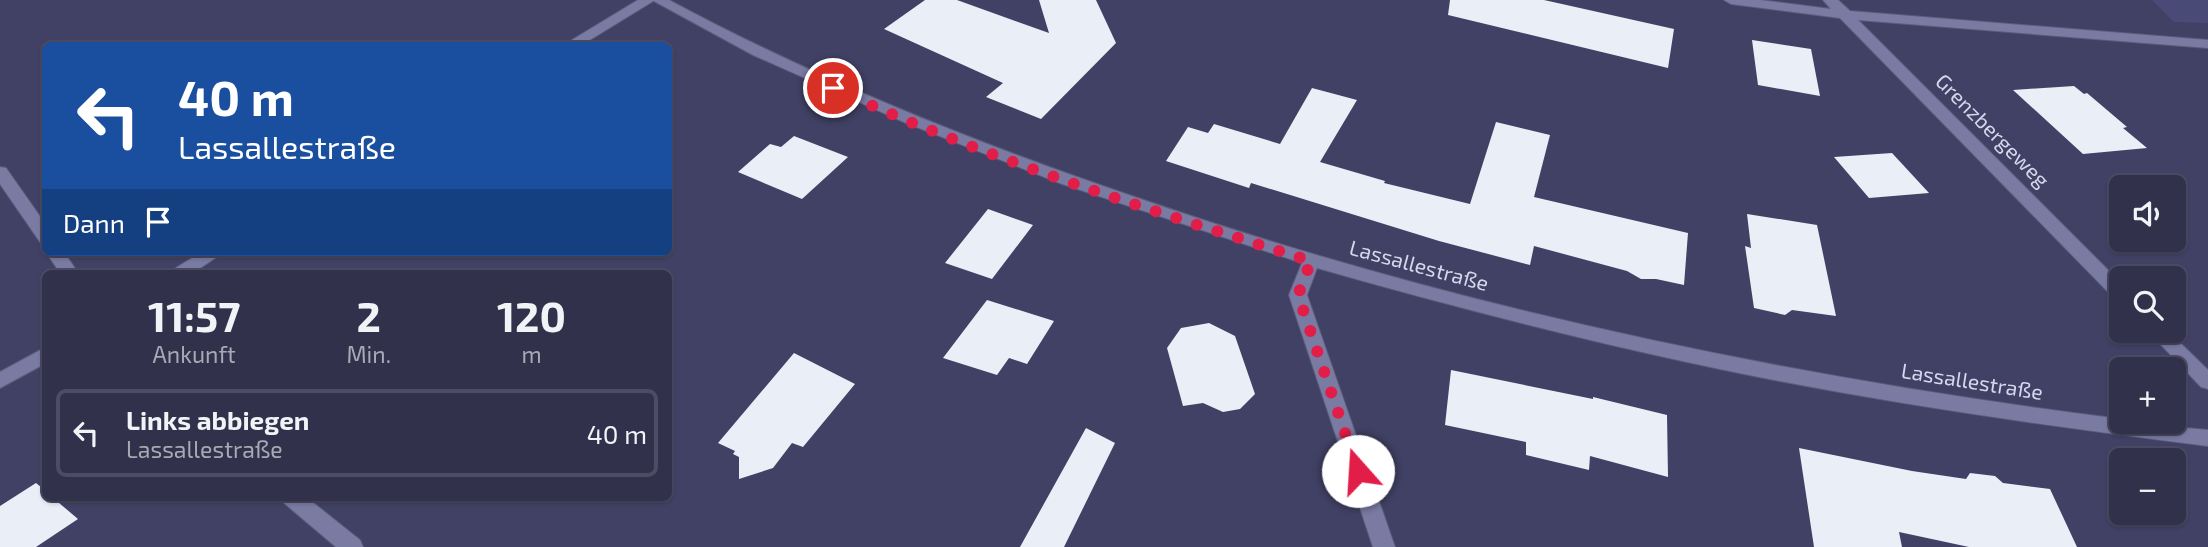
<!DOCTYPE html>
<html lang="de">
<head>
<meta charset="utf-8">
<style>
	:root { --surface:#31314c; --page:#3d3d56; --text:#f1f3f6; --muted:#a8a9b5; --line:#4c4c64 }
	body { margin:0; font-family:"Exo 2",sans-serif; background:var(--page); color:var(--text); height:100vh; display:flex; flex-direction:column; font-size:26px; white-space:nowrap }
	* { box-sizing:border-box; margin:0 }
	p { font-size:23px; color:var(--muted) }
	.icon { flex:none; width:38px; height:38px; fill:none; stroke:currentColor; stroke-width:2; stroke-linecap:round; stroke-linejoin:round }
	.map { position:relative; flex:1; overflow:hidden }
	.details { position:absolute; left:42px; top:270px; width:630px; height:231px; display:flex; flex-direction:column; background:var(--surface); border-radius:10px; box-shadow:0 2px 5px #0004,0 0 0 2px var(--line) }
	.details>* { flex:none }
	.guide { position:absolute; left:42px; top:42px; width:630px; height:214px; border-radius:10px; box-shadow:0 2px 5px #0004,0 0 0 2px var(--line); background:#1a4fa0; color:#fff; overflow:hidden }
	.tools { position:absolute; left:2109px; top:175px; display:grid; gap:14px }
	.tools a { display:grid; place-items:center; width:77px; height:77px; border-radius:10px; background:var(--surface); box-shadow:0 2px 5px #0004,0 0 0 2px var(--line); font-size:35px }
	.pin { position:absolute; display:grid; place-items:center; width:60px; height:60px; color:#fff; margin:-30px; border:4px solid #fff; border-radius:50%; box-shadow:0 2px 7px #0007 }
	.me { position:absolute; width:77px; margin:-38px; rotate:341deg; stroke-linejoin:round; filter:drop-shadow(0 0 5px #0008) }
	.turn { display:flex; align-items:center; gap:24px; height:147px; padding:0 21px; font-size:32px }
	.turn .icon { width:91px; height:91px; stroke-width:2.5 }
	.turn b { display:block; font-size:49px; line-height:60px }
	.then { display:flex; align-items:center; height:66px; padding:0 21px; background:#0003; gap:14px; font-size:26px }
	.eta { display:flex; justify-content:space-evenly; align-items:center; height:119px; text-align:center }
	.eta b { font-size:42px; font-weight:700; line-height:49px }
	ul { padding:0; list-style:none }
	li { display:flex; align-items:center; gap:21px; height:88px; margin:0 14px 10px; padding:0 7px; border:4px solid var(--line); border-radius:10px }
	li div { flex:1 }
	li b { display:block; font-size:26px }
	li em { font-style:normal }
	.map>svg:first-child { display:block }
	.built { fill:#4a4a76 }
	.building { fill:#eaeef7 }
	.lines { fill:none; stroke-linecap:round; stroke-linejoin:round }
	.minor-casing { stroke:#5c5c7a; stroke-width:2 }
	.tertiary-casing { stroke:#5c5c7a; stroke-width:2 }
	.minor { fill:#7a7ba3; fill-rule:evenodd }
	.tertiary { fill:#7a7ba3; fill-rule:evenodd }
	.route { stroke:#e11d48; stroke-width:12; stroke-dasharray:0 21.6 }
	.labels { text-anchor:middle; stroke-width:7; stroke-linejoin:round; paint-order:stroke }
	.street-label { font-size:21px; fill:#d6d7ed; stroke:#414165 }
</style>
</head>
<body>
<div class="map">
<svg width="2208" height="547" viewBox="0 0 2208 547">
	<rect width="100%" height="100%" fill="#414165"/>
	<!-- built -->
	<path class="built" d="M2152,0h56v23l-34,-1z"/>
	<!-- building -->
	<path class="building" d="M925,0h32l92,33 -10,-33h57l20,43 -75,76 -55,-22 17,-14 -119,-54z
		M1450,0h94l130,29 -6,39 -220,-53z
		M1752,40l59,9 9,47 -62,-11z
		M2074,86l10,8 3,-1 40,34 -4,1 24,20 -64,6 -70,-64z
		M1312,88l45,12 -37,62 65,19 -1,2 86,21 26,-82 54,13 -16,62 154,36 -4,52 -28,-6h-15l-14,-8 -93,-25 -4,19 -91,-24 -188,-58 -2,5 -83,-27 22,-34 20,6 6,-9 66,20z
		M794,136l54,21 -46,42 -64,-27 32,-28 11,3z
		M1892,153l37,40 -60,5 -35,-41z
		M988,209l45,16 -41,54 -47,-16z
		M1747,214l70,11 19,91 -44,-6 -7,5 -31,-7 -9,-62 6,2z
		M987,300l67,21 -27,43 -18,-6 -12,17 -54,-17z
		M1209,323l26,13 20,58 -15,15 -17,3 -20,-9 -20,3 -16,-58 14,-20z
		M794,353l61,31 -52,63 -11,-4 -19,25 -34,11v-22l-6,-3 2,-3 -17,-8z
		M1451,370l142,29v-2l74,18 1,62 -78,-21 -1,14 -63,-15v-13l-81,-17z
		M1086,428l29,15 -51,104h-44z
		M1799,448l113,23 54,8 4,-6 25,3 8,7 47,6 27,58h-108l-70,-15 3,15h-88z
		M36,483l10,8v6h6l26,22 -42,28h-36v-41z"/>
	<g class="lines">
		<!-- minor casing -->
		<g class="minor-casing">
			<path id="minor" d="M652,0h17c149,80 304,142 463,196 321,111 653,181 989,223v3l87,8v16c-145,-18 -290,-38 -434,-66 -154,-30 -306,-69 -457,-112l-10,27 88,252h-22l-84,-252 13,-32 -240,-79 -156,-61 -153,-68z
				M1724,0h36l71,9 -8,-9h15l12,11 358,29v8l-350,-28 263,263v17l-6,-1 -275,-281 -109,-14z
				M0,167l6,1 40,57v19l-6,-2 -40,-58z
				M46,252h18l14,21h-18z
				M2148,331h20l40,39v19l-7,-2z
				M281,497h25l54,43 3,7h-27l-52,-44z"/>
		</g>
		<!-- tertiary casing -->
		<g class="tertiary-casing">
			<path id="tertiary" d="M638,0h17l-75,46h-18z
				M202,252h22l-31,21h-22l3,-4z
				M46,347v16l-46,25v-16z"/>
		</g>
		<!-- minor -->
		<use href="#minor" class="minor"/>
		<!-- tertiary -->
		<use href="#tertiary" class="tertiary"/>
	</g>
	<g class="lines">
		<!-- route -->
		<path class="route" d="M833,88c153,71 317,122 478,173l-13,34 60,176"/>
	</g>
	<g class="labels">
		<!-- street labels -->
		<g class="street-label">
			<text transform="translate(1992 131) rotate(45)" y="7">Grenzbergeweg</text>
			<text transform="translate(1419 266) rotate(15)" y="7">Lassallestraße</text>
			<text transform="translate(1972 382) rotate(9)" y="7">Lassallestraße</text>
		</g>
	</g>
</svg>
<div class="tools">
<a><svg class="icon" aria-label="sound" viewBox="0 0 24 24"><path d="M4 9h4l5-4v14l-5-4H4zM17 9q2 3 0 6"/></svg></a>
<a><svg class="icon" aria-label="search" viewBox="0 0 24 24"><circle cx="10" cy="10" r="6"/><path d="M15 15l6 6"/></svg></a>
<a>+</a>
<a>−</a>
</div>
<div class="pin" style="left:833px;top:88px;background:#d93025"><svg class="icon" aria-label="arrive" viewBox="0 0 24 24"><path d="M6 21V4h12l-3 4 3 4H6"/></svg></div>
<svg class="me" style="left:1358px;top:471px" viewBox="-20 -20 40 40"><circle r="19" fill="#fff"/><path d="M0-13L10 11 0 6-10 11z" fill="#e11d48"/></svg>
<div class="guide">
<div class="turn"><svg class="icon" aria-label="left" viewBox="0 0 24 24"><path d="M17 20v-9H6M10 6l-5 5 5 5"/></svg><div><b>40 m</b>Lassallestraße</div></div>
<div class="then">Dann<svg class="icon" aria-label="arrive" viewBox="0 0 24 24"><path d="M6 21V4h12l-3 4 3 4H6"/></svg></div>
</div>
<section class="details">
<div class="eta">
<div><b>11:57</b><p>Ankunft</p></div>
<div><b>2</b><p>Min.</p></div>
<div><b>120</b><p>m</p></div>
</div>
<ul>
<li><svg class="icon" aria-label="left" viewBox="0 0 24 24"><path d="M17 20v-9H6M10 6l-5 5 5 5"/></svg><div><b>Links abbiegen</b><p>Lassallestraße</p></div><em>40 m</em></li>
</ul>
</section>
</div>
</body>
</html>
